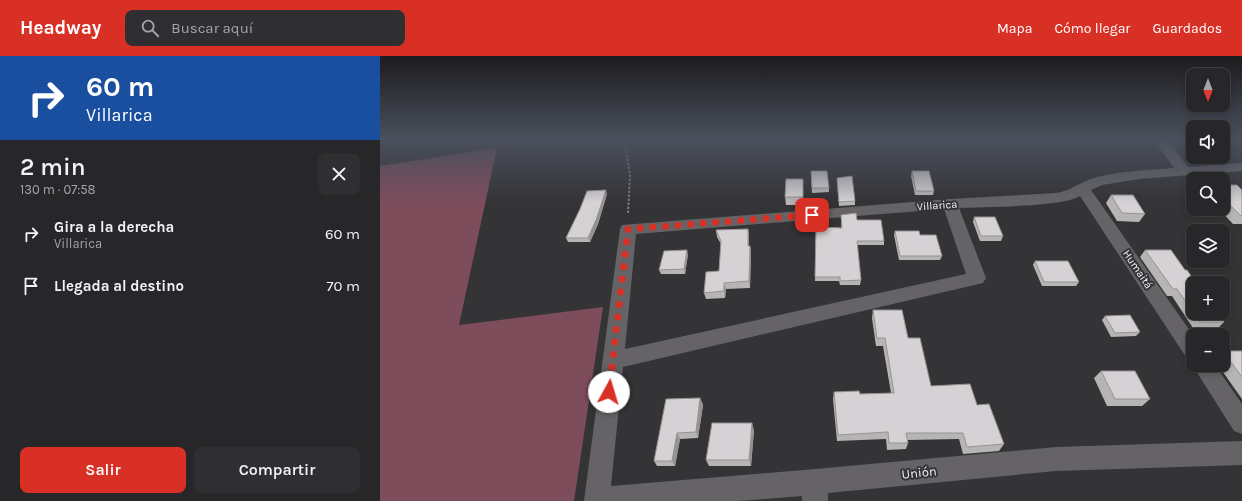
<!DOCTYPE html>
<html lang="es">
<head>
<meta charset="utf-8">
<style>
	:root { --surface:#272628; --page:#2f2e30; --text:#f1f3f6; --muted:#a4a5a8; --line:#434345; --accent:#d93025 }
	body { margin:0; font-family:Karla,sans-serif; background:var(--page); color:var(--text); height:100vh; display:flex; flex-direction:column; font-size:15px; white-space:nowrap }
	* { box-sizing:border-box; margin:0 }
	p { font-size:13px; color:var(--muted) }
	.icon { flex:none; width:22px; height:22px; fill:none; stroke:currentColor; stroke-width:2; stroke-linecap:round; stroke-linejoin:round }
	.map { position:relative; flex:1; overflow:hidden }
	.side { display:flex; flex-direction:column; background:var(--surface); width:380px }
	.side>* { flex:none }
	.hud { background:#1a4fa0; color:#fff; overflow:hidden }
	.needle { width:26px; rotate:180deg }
	.fabs { position:absolute; left:806px; top:12px; display:grid; gap:8px }
	.fabs a { display:grid; place-items:center; width:44px; height:44px; border-radius:8px; background:var(--surface); box-shadow:0 2px 6px #0003,0 0 0 1px var(--line); font-size:20px }
	.pin { position:absolute; display:grid; place-items:center; width:34px; height:34px; color:#fff; margin:-17px; border-radius:8px; box-shadow:0 2px 6px #0006 }
	.me { position:absolute; width:44px; margin:-22px; rotate:6deg; stroke-linejoin:round; filter:drop-shadow(0 0 3px #0008) }
	.turn { display:flex; align-items:center; gap:14px; height:84px; padding:0 20px; font-size:18px }
	.turn .icon { width:52px; height:52px; stroke-width:2.5 }
	.turn b { display:block; font-size:28px; line-height:34px }
	.round { display:grid; place-items:center; flex:none; width:42px; height:42px; border-radius:8px; background:var(--page) }
	.headline { display:flex; align-items:center; justify-content:space-between; height:68px; padding:0 20px }
	h1 { font-size:24px; font-weight:600; line-height:30px }
	.cta { display:flex; gap:8px; margin-top:auto; padding:8px 20px }
	.cta a { flex:1; height:46px; border-radius:8px; background:var(--accent); color:#fff; font-size:16px; font-weight:600; line-height:46px; text-align:center }
	.cta a+a { background:var(--page); color:var(--text) }
	ul { padding:0; list-style:none }
	li { display:flex; align-items:center; gap:12px; height:52px; padding:0 20px }
	li div { flex:1 }
	li b { display:block; font-size:15px }
	li em { font-style:normal }
	header { display:flex; align-items:center; gap:24px; box-sizing:border-box; height:56px; padding:0 20px; background:var(--accent); color:#fff }
	header strong { font-size:19px }
	nav { display:flex; gap:22px; margin-inline-start:auto; font-size:14px }
	.search { width:280px; height:36px; background:var(--page); display:flex; align-items:center; gap:10px; box-sizing:border-box; padding:0 14px; border-radius:8px; color:var(--muted); font-size:15px }
	main { display:flex; flex:1; min-height:0 }
	.map>svg:first-child { display:block }
	.green { fill:#7e4d5c }
	.lines { fill:none; stroke-linecap:round; stroke-linejoin:round }
	.path { stroke:#7a797b; stroke-width:2; stroke-dasharray:2.5 1.5; stroke-linecap:butt }
	.minor { fill:#656366; fill-rule:evenodd }
	.wall { fill:#b7b4b6 }
	.shaded-wall { fill:#959294 }
	.building { fill:#d5d1d4; stroke:#959294 }
	.route { stroke:#d93025; stroke-width:7; stroke-dasharray:0 12.6 }
	.labels { text-anchor:middle; stroke-width:4; stroke-linejoin:round; paint-order:stroke }
	.street-label { font-size:11px; fill:#f4f3f5; stroke:#343336 }
	.near-street-label { font-size:13px; fill:#f4f3f5; stroke:#343336 }
</style>
</head>
<body>
<header>
<strong>Headway</strong>
<div class="search"><svg class="icon" aria-label="search" viewBox="0 0 24 24"><circle cx="10" cy="10" r="6"/><path d="M15 15l6 6"/></svg>Buscar aquí</div>
<nav><a>Mapa</a><a>Cómo llegar</a><a>Guardados</a></nav>
</header>
<main>
<section class="side">
<div class="hud">
<div class="turn"><svg class="icon" aria-label="right" viewBox="0 0 24 24"><path d="M7 20v-9h11M14 6l5 5-5 5"/></svg><div><b>60 m</b>Villarica</div></div>
</div>
<div class="headline"><div><h1>2 min</h1><p>130 m · 07:58</p></div><a class="round"><svg class="icon" aria-label="close" viewBox="0 0 24 24"><path d="M6 6l12 12M18 6L6 18"/></svg></a></div>
<ul>
<li><svg class="icon" aria-label="right" viewBox="0 0 24 24"><path d="M7 20v-9h11M14 6l5 5-5 5"/></svg><div><b>Gira a la derecha</b><p>Villarica</p></div><em>60 m</em></li>
<li><svg class="icon" aria-label="arrive" viewBox="0 0 24 24"><path d="M6 21V4h12l-3 4 3 4H6"/></svg><div><b>Llegada al destino</b></div><em>70 m</em></li>
</ul>
<div class="cta"><a>Salir</a><a>Compartir</a></div>
</section>
<div class="map">
<svg width="862" height="445" viewBox="0 0 862 445">
	<rect width="100%" height="100%" fill="#343336"/>
	<!-- green -->
	<path class="green" d="M117,92l-38,177 144,-18 -29,194h-194v-335z"/>
	<g class="lines">
		<!-- path -->
		<path class="path" d="M244,83l6,36 -2,39"/>
		<!-- minor -->
		<path class="minor" d="M773,83h13l22,28 54,-4v8l-103,8 -37,6 -11,5 102,145v25l-7,-3 -106,-161c-17,11 -96,11 -121,12l27,70 -3,5 -360,84 -12,119 204,-17 241,-22 186,-6v24l-186,6 -228,22v8h-26v-5l-64,5h-154l36,-272 2,-4 328,-26 106,-6c14,-2 24,-11 38,-15 22,-7 57,-8 80,-10zM564,153l22,65 -341,75 11,-115z
			M813,308l22,1 27,39v30l-8,-3 -38,-60z"/>
	</g>
	<!-- wall -->
	<path class="wall" d="M532,115l22,20 -1,4h-18l-4,-19z
		M431,120l18,12v4l-17,1z
		M457,122l18,23v4l-16,1 -2,-24z
		M423,123v26h-17l-1,-8z
		M843,129l19,5v34h-9l-14,-15h4z
		M227,138l-9,30 -8,18h-22l-2,-4z
		M731,139l34,19 -6,8 -22,-1 -11,-18z
		M461,159l16,5 27,21v4h-27l4,35 -1,5h-20l-1,-4h-24l1,-54 25,1z
		M594,161l29,19 -2,5h-21l-7,-19z
		M368,173l1,7v10h1l1,7 -1,35 -24,1 -1,9 -19,1 -2,-6 15,-22 2,-27 -4,-7 -1,-7z
		M515,175l25,4 22,21 -2,4h-41l-5,-25z
		M765,194l48,33v30h24l7,9 -7,7 -24,-1 -21,-32h-5l-27,-39z
		M308,198l-3,20h-24l-2,-4z
		M655,205l44,21 -3,4h-34l-9,-21z
		M493,254l35,28 23,48 46,19 27,39 -5,7 -36,3 -4,-15 -52,1 1,3 -2,6 -19,1 -1,-11 -49,2 -4,-42 1,-7 26,2 31,-1 -8,-47h-7l-4,-28z
		M725,260l35,16 -4,4 -25,1 -9,-17z
		M843,295h19v48l-24,-34h5z
		M721,315l49,28 -8,7h-35l-13,-28z
		M320,342l3,7 -5,33 -18,1 -5,27h-18l-3,-5z
		M374,374l-3,36h-42l-3,-6z"/>
	<!-- shaded-wall -->
	<path class="shaded-wall" d="M226,134l1,4 -9,30 -8,18 -2,-4z
		M368,173l1,7v17l-1,-7z
		M370,190l1,7 -1,35 -1,-7z
		M307,194l1,4 -3,20 -1,-5z
		M344,227l2,6 -1,9 -1,-7z
		M320,342l3,7 -5,33 -2,-6z
		M372,367l2,7 -3,36 -2,-6z
		M297,377l3,6 -5,27 -3,-5z"/>
	<!-- building -->
	<path class="building" d="M431,115h16l2,17h-17z
		M532,115h17l5,20h-18z
		M472,120l3,25 -16,1 -2,-24z
		M406,123h17v18h-18z
		M843,129h14l5,5v26h-1l-18,-18z
		M226,134l-10,30 -8,18h-22l14,-29 7,-18z
		M731,139h22l12,19 -23,-1z
		M476,157l1,7h24l3,21h-27l4,39 -21,1v-4h-25l1,-50 26,1 -1,-13z
		M594,161h21l8,19h-22z
		M368,173v17h2l-1,35 -25,2v8l-20,2 2,-21 13,-1 2,-30 -5,-11z
		M515,175h24l1,4h16l6,21h-42z
		M307,194l-3,19 -25,1 5,-19z
		M765,194h26l14,20h2l9,13h-3v29l-16,-23h-4z
		M655,205h33l11,21h-35z
		M493,254h29l6,28h12l11,48 39,-2 7,21 12,-1 15,40 -37,3 -4,-14h-57l2,10h-19l-1,-11 -50,3 -4,-43 25,-1 1,3 34,-1 -9,-55h-8z
		M814,257h23l7,9h-24z
		M750,259l10,17 -25,1 -10,-17z
		M843,295h19v26z
		M721,315h34l15,28h-35z
		M320,342l-4,34 -19,1 -5,28h-18l12,-62z
		M332,367h40l-3,37h-43z"/>
	<!-- sky -->
	<linearGradient id="sky" x2="0" y2="1"><stop stop-color="#1d1c1e"/><stop offset="0.57" stop-color="#4a505d"/><stop offset="1" stop-color="#4a505d" stop-opacity="0"/></linearGradient>
	<rect width="862" height="146" fill="url(#sky)"/>
	<g class="lines">
		<!-- route -->
		<path class="route" d="M229,336l19,-163 184,-14"/>
	</g>
	<g class="labels">
		<!-- street labels -->
		<g class="street-label">
			<text transform="translate(557 149) rotate(-4)" y="4">Villarica</text>
			<text transform="translate(758 213) rotate(56)" y="4">Humaitá</text>
		</g>
		<!-- near-street labels -->
		<g class="near-street-label">
			<text transform="translate(539 416) rotate(-6)" y="5">Unión</text>
		</g>
	</g>
</svg>
<div class="fabs">
<a><svg class="needle" viewBox="-14 -14 28 28"><path d="M0-13l5 13h-10z" fill="#e53935"/><path d="M0 13l5-13h-10z" fill="#a4a5a8"/></svg></a>
<a><svg class="icon" aria-label="sound" viewBox="0 0 24 24"><path d="M4 9h4l5-4v14l-5-4H4zM17 9q2 3 0 6"/></svg></a>
<a><svg class="icon" aria-label="search" viewBox="0 0 24 24"><circle cx="10" cy="10" r="6"/><path d="M15 15l6 6"/></svg></a>
<a><svg class="icon" aria-label="layers" viewBox="0 0 24 24"><path d="M12 4l9 5-9 5-9-5zM3 14l9 5 9-5"/></svg></a>
<a>+</a>
<a>−</a>
</div>
<div class="pin" style="left:432px;top:159px;background:#d93025"><svg class="icon" aria-label="arrive" viewBox="0 0 24 24"><path d="M6 21V4h12l-3 4 3 4H6"/></svg></div>
<svg class="me" style="left:229px;top:336px" viewBox="-20 -20 40 40"><circle r="19" fill="#fff"/><path d="M0-13L10 11 0 6-10 11z" fill="#d93025"/></svg>
</div>
</main>
</body>
</html>
